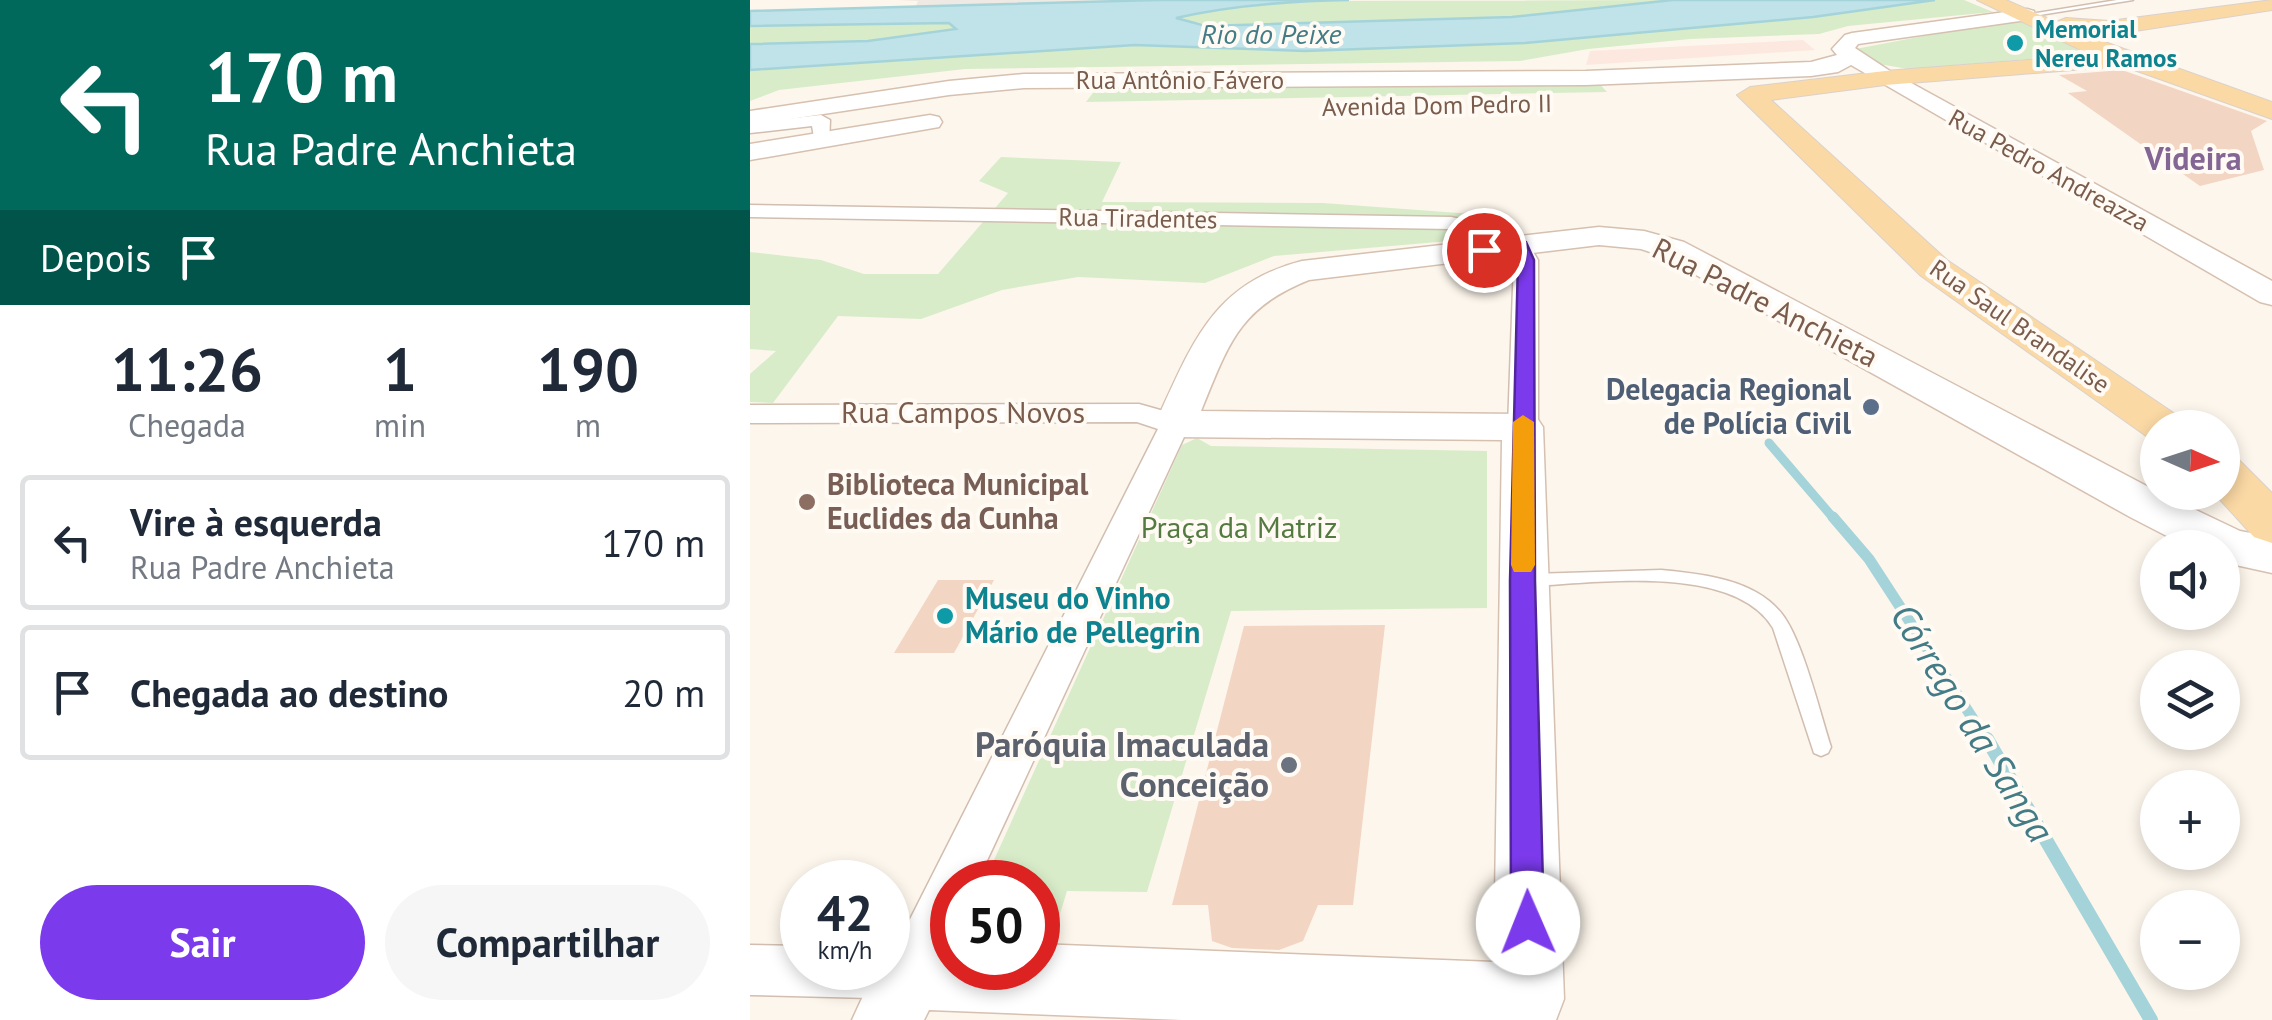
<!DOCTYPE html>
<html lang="pt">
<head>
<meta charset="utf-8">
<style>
	:root { --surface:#fff; --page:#f6f6f7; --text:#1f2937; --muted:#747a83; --line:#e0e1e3; --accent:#7c3aed }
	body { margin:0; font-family:"PT Sans",sans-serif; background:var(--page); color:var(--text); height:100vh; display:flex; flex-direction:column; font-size:38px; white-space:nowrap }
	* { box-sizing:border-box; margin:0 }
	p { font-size:32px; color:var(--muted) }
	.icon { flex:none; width:55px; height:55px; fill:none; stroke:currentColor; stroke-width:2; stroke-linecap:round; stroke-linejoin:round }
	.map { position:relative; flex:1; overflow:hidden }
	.details { display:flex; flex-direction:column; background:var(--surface); width:750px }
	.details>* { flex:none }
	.hud { background:#00695c; color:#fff; overflow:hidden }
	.needle { width:65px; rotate:93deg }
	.controls { position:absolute; left:1390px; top:410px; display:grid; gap:20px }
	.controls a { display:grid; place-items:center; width:100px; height:100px; border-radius:50%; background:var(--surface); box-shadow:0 5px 15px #0003; font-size:50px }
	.speed { position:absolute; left:30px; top:860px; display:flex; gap:20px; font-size:50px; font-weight:700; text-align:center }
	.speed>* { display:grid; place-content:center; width:130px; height:130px; border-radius:50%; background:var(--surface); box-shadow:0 5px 15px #0003; line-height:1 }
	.speed small { font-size:25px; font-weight:400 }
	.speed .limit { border:15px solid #d22; background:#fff; color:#111 }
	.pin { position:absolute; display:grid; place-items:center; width:85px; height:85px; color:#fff; margin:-42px; border:5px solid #fff; border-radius:50%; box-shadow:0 2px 10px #0007 }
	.me { position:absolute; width:110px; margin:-55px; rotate:359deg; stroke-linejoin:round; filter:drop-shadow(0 0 8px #0008) }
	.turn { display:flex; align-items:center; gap:35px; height:210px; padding:0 40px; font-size:45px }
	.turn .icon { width:130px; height:130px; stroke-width:2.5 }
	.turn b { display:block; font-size:70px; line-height:85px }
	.then { display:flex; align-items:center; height:95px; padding:0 40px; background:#0003; gap:20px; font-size:38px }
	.eta { display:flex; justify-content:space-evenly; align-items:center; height:170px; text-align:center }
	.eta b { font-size:60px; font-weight:700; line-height:70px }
	.cta { display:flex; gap:20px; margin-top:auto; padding:20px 40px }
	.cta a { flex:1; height:115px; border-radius:60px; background:var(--accent); color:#fff; font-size:40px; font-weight:700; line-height:115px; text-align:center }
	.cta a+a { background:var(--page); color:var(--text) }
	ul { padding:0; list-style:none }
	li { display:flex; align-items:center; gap:30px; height:135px; margin:0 20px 15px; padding:0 20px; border:5px solid var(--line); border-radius:10px }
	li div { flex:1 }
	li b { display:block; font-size:38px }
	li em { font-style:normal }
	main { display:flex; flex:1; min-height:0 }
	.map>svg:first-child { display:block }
	.commercial { fill:#fde8e0 }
	.industrial { fill:#efe9e4 }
	.green { fill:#d8ecc9 }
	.water { fill:#bfe3e8; stroke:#a5d3da; stroke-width:2.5 }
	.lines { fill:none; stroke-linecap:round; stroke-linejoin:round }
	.stream-far2 { stroke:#a5d3da; stroke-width:9 }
	.stream-far1 { stroke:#a5d3da; stroke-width:11 }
	.stream { stroke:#a5d3da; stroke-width:14 }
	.building { fill:#f3d5c3 }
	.lane-casing { stroke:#d1beb0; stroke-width:3 }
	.street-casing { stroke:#d1beb0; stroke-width:3 }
	.secondary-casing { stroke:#d6c0b0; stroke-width:3 }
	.primary-casing { stroke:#dad1cd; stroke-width:2 }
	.lane { fill:#fff; fill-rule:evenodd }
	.street { fill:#fff; fill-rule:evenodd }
	.secondary { fill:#fff; fill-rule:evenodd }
	.primary { fill:#fbd9a5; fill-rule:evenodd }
	.route { fill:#7c3aed; stroke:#51269a; stroke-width:2.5 }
	.slow { fill:#f59e0b }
	.culture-dot { fill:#0f9aa8; stroke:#fffaf3; stroke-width:4 }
	.service-dot { fill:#5c6f8a; stroke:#fffaf3; stroke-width:4 }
	.education-dot { fill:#8d6e63; stroke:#fffaf3; stroke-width:4 }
	.worship-dot { fill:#6b7280; stroke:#fffaf3; stroke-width:4 }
	.labels { text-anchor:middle; stroke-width:8; stroke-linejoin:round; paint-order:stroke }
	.far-culture-label { font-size:25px; font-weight:bold; fill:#0d838f; stroke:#fffaf3; text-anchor:start }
	.far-street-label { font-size:25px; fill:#7a5c4d; stroke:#fffaf3 }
	.far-water-label { font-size:28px; font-style:italic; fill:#437c86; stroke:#fffaf3 }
	.street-label { font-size:30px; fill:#7a5c4d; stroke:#fffaf3 }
	.service-label { font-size:30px; font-weight:bold; fill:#4e5e75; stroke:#fffaf3; text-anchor:end }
	.education-label { font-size:30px; font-weight:bold; fill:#785e54; stroke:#fffaf3; text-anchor:start }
	.park-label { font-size:30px; fill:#537a41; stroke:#fffaf3 }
	.culture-label { font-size:30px; font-weight:bold; fill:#0d838f; stroke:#fffaf3; text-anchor:start }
	.far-district-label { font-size:32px; font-weight:bold; fill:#846695; stroke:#fffaf3 }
	.near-worship-label { font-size:35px; font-weight:bold; fill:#5b616d; stroke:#fffaf3; text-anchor:end }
	.near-water-label { font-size:38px; font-style:italic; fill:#437c86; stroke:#fffaf3 }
</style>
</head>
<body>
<main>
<section class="details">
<div class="hud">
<div class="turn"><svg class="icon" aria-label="left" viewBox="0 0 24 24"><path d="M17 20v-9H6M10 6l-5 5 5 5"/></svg><div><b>170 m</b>Rua Padre Anchieta</div></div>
<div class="then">Depois<svg class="icon" aria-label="arrive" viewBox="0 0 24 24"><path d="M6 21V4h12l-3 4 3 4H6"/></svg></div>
</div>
<div class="eta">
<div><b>11:26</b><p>Chegada</p></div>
<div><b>1</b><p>min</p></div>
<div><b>190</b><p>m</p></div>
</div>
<ul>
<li><svg class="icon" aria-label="left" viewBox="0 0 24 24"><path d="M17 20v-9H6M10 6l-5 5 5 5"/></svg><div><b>Vire à esquerda</b><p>Rua Padre Anchieta</p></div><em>170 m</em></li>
<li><svg class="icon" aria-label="arrive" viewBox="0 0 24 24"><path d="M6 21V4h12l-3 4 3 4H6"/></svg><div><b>Chegada ao destino</b></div><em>20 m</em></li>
</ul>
<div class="cta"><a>Sair</a><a>Compartilhar</a></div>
</section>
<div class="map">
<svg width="1522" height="1020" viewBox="0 0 1522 1020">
	<rect width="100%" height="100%" fill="#fdf6ec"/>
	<!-- commercial -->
	<path class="commercial" d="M1053,40l12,10 -229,15 4,-14z"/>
	<!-- industrial -->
	<path class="industrial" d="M149,0h347l-333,13 5,-12z"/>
	<!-- green -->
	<path class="green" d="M923,0c-114,17 -232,22 -346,24 -52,1 -104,6 -154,-6l23,-7 98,-10z
		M1185,0h29l29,12 -145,14 -29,8 -129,5 -102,10 -68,12 -555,8 -186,21 -29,11v-31l385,-25 170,6 220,-8 288,-26z
		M1268,18l60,32 -1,5 -169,14 -35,-6 -23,-13z
		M199,23l8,7 -89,11 -118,3v-18z
		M846,80l11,12 -521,10 13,-17z
		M251,157l120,5 -19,40 221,1 163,12 -13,24 -199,17 -69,27 -127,-6 -76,13 -81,29 -83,-3 -65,87 -23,-1v-28l26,-23 -26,-2v-97l71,8 43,14h74l70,-81 -29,-12z
		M447,438l14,8 276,5v157l-256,3 -84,281 -80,-1 -15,49h-14v-58h-54l198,-437z"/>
	<!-- water -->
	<path class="water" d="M408,0h191c-59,1 -117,5 -173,18l30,8 306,-9 161,-17h262l-122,17 -288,26 -220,8 -170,-6 -385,25v-26l118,-3 88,-12 -7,-6 -199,3v-15z"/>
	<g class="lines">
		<!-- stream-far2 -->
		<path class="stream-far2" d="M1019,443l66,77"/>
		<!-- stream-far1 -->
		<path class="stream-far1" d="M1083,517l36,42 119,183"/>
		<!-- stream -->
		<path class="stream" d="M1237,739l164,281"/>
	</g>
	<!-- building -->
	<path class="building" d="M1372,70l145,51 -16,10 13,39 -64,16 -132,-93 19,-2 -28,-16z
		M188,580h56l-40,73h-60z
		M635,625l-32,280h-35l-15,36 -24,9 -47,-2 -20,-7 -4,-36h-36l72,-279z"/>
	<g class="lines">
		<!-- lane casing -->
		<g class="lane-casing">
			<path id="lane" d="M1367,0h16l-106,17 -3,-2z
				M911,570c41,4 94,9 121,44 21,27 38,99 49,133l-3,6 -7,3 -7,-3 -41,-125c-39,-65 -177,-45 -241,-42l-6,-2 -2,-4 2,-4 6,-2z"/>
		</g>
		<!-- street casing -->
		<g class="street-casing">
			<path id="street" d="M71,115l9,5 -1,23h-14l-3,-17 -62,7v-10z
				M0,205l701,12 62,13 16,15 9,15v167l-5,7h-20l-5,-7 6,-167c-12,-26 -37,-28 -63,-31l-701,-12z
				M389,404l46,13 5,7 -213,458h-25v53l-25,57 -18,7 -159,-4v-50l52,1v22h86v-20l7,1 263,-520 -21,-7 -387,1v-18z"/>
		</g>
		<!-- secondary casing -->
		<g class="secondary-casing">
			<path id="secondary" d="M1277,9l7,2v8l-176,25 -3,4 38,25 379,208v24l-12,-3 -409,-237 -13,7 -27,4 -225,9 -562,3 -75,7 -199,30v-14l199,-30 75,-7 562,-3 225,-9 26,-7 -5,-6 13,-14 7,-2z
				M180,115l9,2 3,5 -3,5 -189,33v-16z
				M849,227l45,4 40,11 474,250 82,39 32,6v36l-50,-11v-14h-32l-60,-31 -468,-261 -21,-7 -42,-4 -290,35c-71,28 -81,66 -108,131l322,3 14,4 6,9 21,572 -8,21h-374l-253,-10 -5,10h-72l24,-52h12v-20l21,-9 43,2v27h86v-24l456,18 8,-522 -327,-3 -14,-4 -6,-9c36,-77 56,-140 147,-163z"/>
		</g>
		<!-- primary casing -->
		<g class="primary-casing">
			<path id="primary" d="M1227,0h29l50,22 10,-4 43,3 163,-21v10l-163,25 -35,-4 198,71v17l-149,-53 -238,19 -114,15 176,160 234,158 6,10h-29v13l-9,-3 -228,-162 -184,-181 13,-8 135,-16 206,-16z
				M1472,456l17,4 33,33v50l-18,-6 -41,-45h9z"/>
		</g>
		<!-- lane -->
		<use href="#lane" class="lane"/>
		<!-- street -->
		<use href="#street" class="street"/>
		<!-- secondary -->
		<use href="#secondary" class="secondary"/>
		<!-- primary -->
		<use href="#primary" class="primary"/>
	</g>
	<!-- route -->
	<path class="route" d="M771,241l5,1 8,18 1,321 9,342 -5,12 -11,5 -12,-5 -5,-12 -1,-342 8,-321 -3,-9 -31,3 -8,-4 8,-5z"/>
	<!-- slow -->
	<path class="slow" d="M773,415l11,7 1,143 -4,7h-17l-3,-7 2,-143z"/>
	<!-- markers -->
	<g class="culture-dot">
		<circle cx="1265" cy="43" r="10"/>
		<circle cx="195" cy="616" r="10"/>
	</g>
	<circle class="service-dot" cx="1121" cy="407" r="10"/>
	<circle class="education-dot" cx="57" cy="502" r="10"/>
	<circle class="worship-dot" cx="539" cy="765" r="10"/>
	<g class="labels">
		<!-- far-culture labels -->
		<g class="far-culture-label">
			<text x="1285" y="38">Memorial<tspan x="1285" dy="29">Nereu Ramos</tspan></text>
		</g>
		<!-- far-street labels -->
		<g class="far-street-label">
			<text x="430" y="89">Rua Antônio Fávero</text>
			<text transform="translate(687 105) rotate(-1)" y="9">Avenida Dom Pedro II</text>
			<text transform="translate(1299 170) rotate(29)" y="9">Rua Pedro Andreazza</text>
			<text transform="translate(388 218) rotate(1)" y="9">Rua Tiradentes</text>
			<text transform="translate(1270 326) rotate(35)" y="9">Rua Saul Brandalise</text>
		</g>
		<!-- far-water labels -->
		<g class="far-water-label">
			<text x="521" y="44">Rio do Peixe</text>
		</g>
		<!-- street labels -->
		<g class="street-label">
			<text transform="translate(1015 303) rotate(27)" y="10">Rua Padre Anchieta</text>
			<text x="213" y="423">Rua Campos Novos</text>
		</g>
		<!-- service labels -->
		<g class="service-label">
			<text x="1101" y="400">Delegacia Regional<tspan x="1101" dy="34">de Polícia Civil</tspan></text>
		</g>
		<!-- education labels -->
		<g class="education-label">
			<text x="77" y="495">Biblioteca Municipal<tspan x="77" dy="34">Euclides da Cunha</tspan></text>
		</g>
		<!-- park labels -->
		<g class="park-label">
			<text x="489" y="538">Praça da Matriz</text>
		</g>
		<!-- culture labels -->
		<g class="culture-label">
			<text x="215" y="609">Museu do Vinho<tspan x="215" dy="34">Mário de Pellegrin</tspan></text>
		</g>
		<!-- far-district labels -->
		<g class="far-district-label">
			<text x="1443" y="170">Videira</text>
		</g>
		<!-- near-worship labels -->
		<g class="near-worship-label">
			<text x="519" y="757">Paróquia Imaculada<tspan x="519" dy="40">Conceição</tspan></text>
		</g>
		<!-- near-water labels -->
		<g class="near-water-label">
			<text transform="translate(1222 723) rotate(58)" y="13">Córrego da Sanga</text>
		</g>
	</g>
</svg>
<div class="controls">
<a><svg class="needle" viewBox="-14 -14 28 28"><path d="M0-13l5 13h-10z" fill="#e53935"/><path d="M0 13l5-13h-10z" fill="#747a83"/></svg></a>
<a><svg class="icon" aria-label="sound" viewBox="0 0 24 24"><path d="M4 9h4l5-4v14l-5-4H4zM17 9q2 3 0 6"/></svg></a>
<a><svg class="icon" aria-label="layers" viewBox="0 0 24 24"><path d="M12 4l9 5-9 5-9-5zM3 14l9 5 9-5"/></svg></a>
<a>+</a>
<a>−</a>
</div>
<div class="speed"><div>42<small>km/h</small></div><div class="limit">50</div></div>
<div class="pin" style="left:734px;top:250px;background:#d93025"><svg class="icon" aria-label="arrive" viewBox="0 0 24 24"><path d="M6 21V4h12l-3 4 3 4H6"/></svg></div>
<svg class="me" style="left:778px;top:923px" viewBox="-20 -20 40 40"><circle r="19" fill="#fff"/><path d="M0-13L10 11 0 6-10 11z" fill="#7c3aed"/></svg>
</div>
</main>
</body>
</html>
